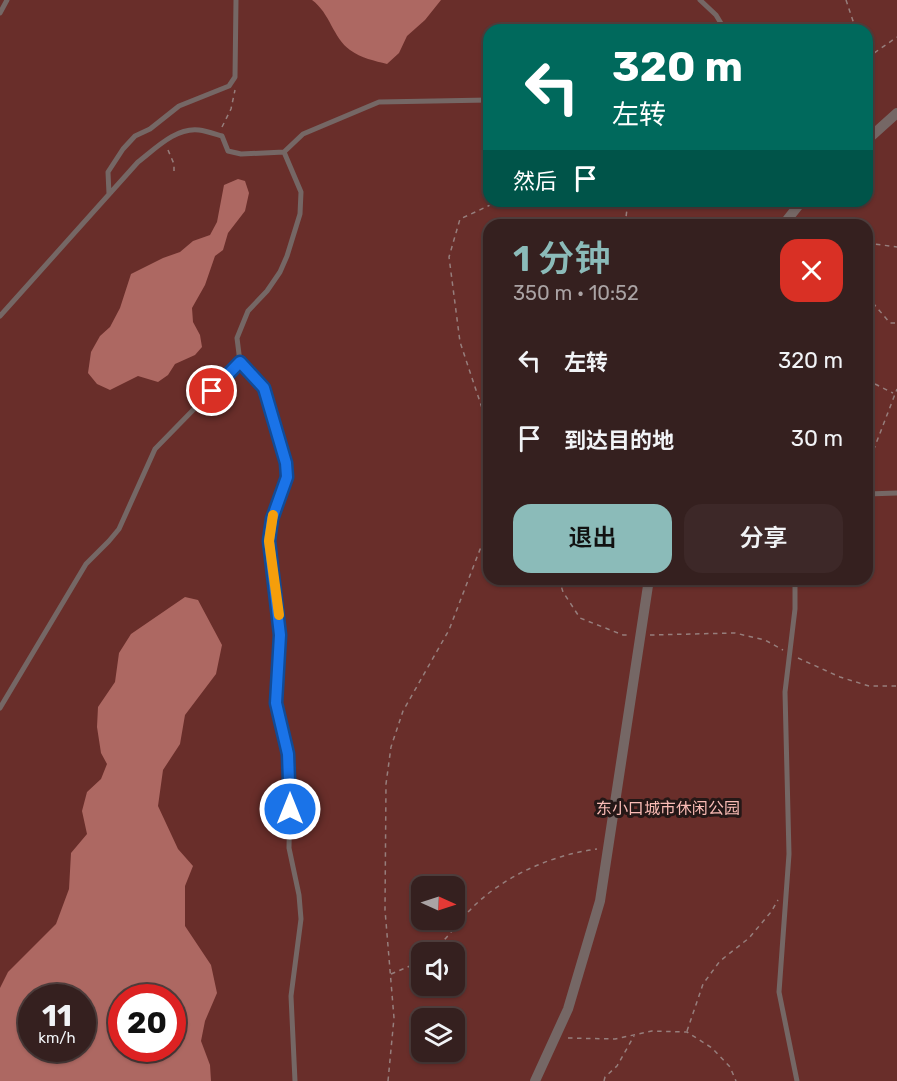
<!DOCTYPE html>
<html lang="zh">
<head>
<meta charset="utf-8">
<style>
	:root { --surface:#35201f; --page:#3d2828; --text:#f1f3f6; --muted:#aaa3a4; --line:#4f3e3d; --accent:#8bbbb9 }
	body { margin:0; font-family:Rubik,"Noto Sans SC",sans-serif; background:var(--page); color:var(--text); height:100vh; display:flex; flex-direction:column; font-size:22px; white-space:nowrap }
	* { box-sizing:border-box; margin:0 }
	p { font-size:20px; color:var(--muted) }
	.icon { flex:none; width:33px; height:33px; fill:none; stroke:currentColor; stroke-width:2; stroke-linecap:round; stroke-linejoin:round }
	.map { position:relative; flex:1; overflow:hidden }
	.side { position:absolute; left:483px; top:219px; width:390px; height:366px; display:flex; flex-direction:column; background:var(--surface); border-radius:18px; box-shadow:0 2px 4px #0004,0 0 0 2px var(--line) }
	.side>* { flex:none }
	.hud { position:absolute; left:483px; top:24px; width:390px; height:183px; border-radius:18px; box-shadow:0 2px 4px #0004,0 0 0 2px var(--line); background:#00695c; color:#fff; overflow:hidden }
	.needle { width:39px; rotate:93deg }
	.controls { position:absolute; left:411px; top:876px; display:grid; gap:12px }
	.controls a { display:grid; place-items:center; width:54px; height:54px; border-radius:12px; background:var(--surface); box-shadow:0 2px 4px #0004,0 0 0 2px var(--line); font-size:30px }
	.speed { position:absolute; left:18px; top:984px; display:flex; gap:12px; font-size:30px; font-weight:700; text-align:center }
	.speed>* { display:grid; place-content:center; width:78px; height:78px; border-radius:50%; background:var(--surface); box-shadow:0 2px 4px #0004,0 0 0 2px var(--line); line-height:1 }
	.speed small { font-size:15px; font-weight:400 }
	.speed .limit { border:9px solid #d22; background:#fff; color:#111 }
	.pin { position:absolute; display:grid; place-items:center; width:51px; height:51px; color:#fff; margin:-26px; border:3px solid #fff; border-radius:50%; box-shadow:0 2px 6px #0007 }
	.me { position:absolute; width:66px; margin:-33px; rotate:0deg; stroke-linejoin:round; filter:drop-shadow(0 0 4px #0008) }
	.turn { display:flex; align-items:center; gap:21px; height:126px; padding:0 30px; font-size:27px }
	.turn .icon { width:78px; height:78px; stroke-width:2.5 }
	.turn b { display:block; font-size:42px; line-height:51px }
	.then { display:flex; align-items:center; height:57px; padding:0 30px; background:#0003; gap:12px; font-size:22px }
	.round { display:grid; place-items:center; flex:none; width:63px; height:63px; border-radius:18px; background:var(--page) }
	.headline { display:flex; align-items:center; justify-content:space-between; height:102px; padding:0 30px }
	h1 { font-size:36px; font-weight:600; line-height:45px; color:var(--accent) }
	.primary-button { display:flex; gap:12px; margin-top:auto; padding:12px 30px }
	.primary-button a { flex:1; height:69px; border-radius:18px; background:var(--accent); color:#111; font-size:24px; font-weight:600; line-height:69px; text-align:center }
	.primary-button a+a { background:var(--page); color:var(--text) }
	ul { padding:0; list-style:none }
	li { display:flex; align-items:center; gap:18px; height:78px; padding:0 30px }
	li div { flex:1 }
	li b { display:block; font-size:22px }
	li em { font-style:normal }
	.map>svg:first-child { display:block }
	.green { fill:#692e2a; fill-rule:evenodd }
	.water { fill:#ad6862; fill-rule:evenodd }
	.lines { fill:none; stroke-linecap:round; stroke-linejoin:round }
	.path { stroke:#967e7c; stroke-width:1.5; stroke-dasharray:4.5 4.5; stroke-linecap:butt }
	.lane { stroke:#756765; stroke-width:5 }
	.street { stroke:#756765; stroke-width:10 }
	.route-casing { stroke:#114b97; stroke-width:15 }
	.route { stroke:#1a73e8; stroke-width:10 }
	.slow { stroke:#f59e0b; stroke-width:10 }
	.labels { text-anchor:middle; stroke-width:6; stroke-linejoin:round; paint-order:stroke }
	.park-label { font-size:16px; fill:#f9bbb5; stroke:#251817 }
</style>
</head>
<body>
<div class="map">
<svg width="897" height="1081" viewBox="0 0 897 1081">
	<rect width="100%" height="100%" fill="#472b29"/>
	<!-- green -->
	<path class="green" d="M0,0h897v1081h-897zM489,30h378v171h-378zM489,225h378v354h-378zM422,886h32v34h-32zM422,952h32v34h-32zM32,998h50v50h-50zM122,998h50v50h-50zM422,1018h32v34h-32z"/>
	<!-- water -->
	<path class="water" d="M312,0h129l-16,20 -18,16 -8,17 -12,11c-12,-3 -26,-6 -37,-14 -17,-12 -20,-37 -38,-50z
		M238,179l7,2 4,12 -4,18 -17,22 -5,17 -8,6 -10,29 -13,23 1,14 7,13 2,12 -7,8 -20,9 -7,11 -10,7 -20,-6 -28,14 -13,-6 -9,-11 3,-21 9,-16 10,-9 10,-19 11,-34 32,-16 17,-6 13,-11 17,-6 7,-13 7,-37z
		M185,597l13,3 24,45 -6,29 -31,41 -5,29 -17,26 -5,36 20,43 15,17 -8,20v40l26,39 6,28 -12,28 -4,20 9,24 1,16h-211v-93l8,-16 48,-48 13,-35 2,-36 16,-19 -5,-23 5,-19 14,-13 6,-15 -6,-11 -4,-26 1,-20 17,-25 4,-29 12,-19zM32,998h50v50h-50zM122,998h50v50h-50z"/>
	<g class="lines">
		<!-- path -->
		<path class="path" d="M846,0l10,30
			M867,58l30,-21
			M222,127l9,-18 4,-19
			M168,150l6,14v7
			M625,225l3,-24
			M867,243l30,4
			M867,296l23,27h7
			M867,380l26,13
			M867,467l30,-78
			M489,524l-2,-101 -27,-81 -11,-85 11,-38 39,-18
			M559,579l4,13 17,26 43,17h8
			M650,635l85,-2 30,7 18,10
			M798,658l42,19 29,9h28
			M432,952c14,-12 24,-27 37,-41 32,-34 82,-56 128,-62
			M391,974l31,-13
			M687,1031l16,-47 17,-23 29,-23 22,-26 7,-12
			M568,1038l47,1 37,-8 35,1 25,16 18,19 6,14
			M388,1081l6,-63 -9,-108 1,-126 5,-37 12,-36 46,-81 40,-104
			M604,1081l1,-4 12,-11 17,-30"/>
		<!-- lane -->
		<path class="lane" d="M700,0l16,15 9,15
			M0,13l7,-13
			M109,194l-1,-22 15,-23 12,-13 15,-7 29,-23 50,-20 6,-9 1,-77
			M0,316l138,-154c17,-13 38,-35 61,-32 8,1 16,4 23,6l6,15 13,3 43,-2
			M867,494l30,-1
			M795,579v30l-10,83 4,162 -10,138 18,89
			M0,708l86,-144 23,-23 10,-12 36,-80 85,-87
			M295,1081l-4,-85 10,-77 -2,-24 -10,-47 1,-59 -2,-35 -11,-51 3,-68 -11,-94 3,-22 15,-42v-14l-23,-75 -24,-26 -3,-24 11,-27 19,-20 13,-19 7,-16 13,-42 1,-22 -17,-40 19,-18 76,-32 110,-2"/>
		<!-- street -->
		<path class="street" d="M867,140l30,-27
			M783,225l19,-24
			M535,1081l33,-72 32,-108 49,-322"/>
	</g>
	<g class="lines">
		<!-- route casing -->
		<g class="route-casing">
			<path id="route" d="M212,391l28,-29 24,26 22,75 1,14 -15,42 -3,22 11,94 -4,68 12,51 2,55"/>
		</g>
		<!-- route -->
		<use href="#route" class="route"/>
		<!-- slow -->
		<path class="slow" d="M273,515l-4,26 10,74"/>
	</g>
	<g class="labels">
		<!-- park labels -->
		<g class="park-label">
			<text x="668" y="814">东小口城市休闲公园</text>
		</g>
	</g>
</svg>
<div class="controls">
<a><svg class="needle" viewBox="-14 -14 28 28"><path d="M0-13l5 13h-10z" fill="#e53935"/><path d="M0 13l5-13h-10z" fill="#aaa3a4"/></svg></a>
<a><svg class="icon" aria-label="sound" viewBox="0 0 24 24"><path d="M4 9h4l5-4v14l-5-4H4zM17 9q2 3 0 6"/></svg></a>
<a><svg class="icon" aria-label="layers" viewBox="0 0 24 24"><path d="M12 4l9 5-9 5-9-5zM3 14l9 5 9-5"/></svg></a>
</div>
<div class="speed"><div>11<small>km/h</small></div><div class="limit">20</div></div>
<div class="pin" style="left:212px;top:391px;background:#d93025"><svg class="icon" aria-label="arrive" viewBox="0 0 24 24"><path d="M6 21V4h12l-3 4 3 4H6"/></svg></div>
<svg class="me" style="left:290px;top:809px" viewBox="-20 -20 40 40"><circle r="17" fill="#1a73e8" stroke="#fff" stroke-width="3"/><path d="M0-11L8 9 0 5-8 9z" fill="#fff"/></svg>
<div class="hud">
<div class="turn"><svg class="icon" aria-label="left" viewBox="0 0 24 24"><path d="M17 20v-9H6M10 6l-5 5 5 5"/></svg><div><b>320 m</b>左转</div></div>
<div class="then">然后<svg class="icon" aria-label="arrive" viewBox="0 0 24 24"><path d="M6 21V4h12l-3 4 3 4H6"/></svg></div>
</div>
<section class="side">
<div class="headline"><div><h1>1 分钟</h1><p>350 m · 10:52</p></div><a class="round" style="background:#d93025;color:#fff"><svg class="icon" aria-label="close" viewBox="0 0 24 24"><path d="M6 6l12 12M18 6L6 18"/></svg></a></div>
<ul>
<li><svg class="icon" aria-label="left" viewBox="0 0 24 24"><path d="M17 20v-9H6M10 6l-5 5 5 5"/></svg><div><b>左转</b></div><em>320 m</em></li>
<li><svg class="icon" aria-label="arrive" viewBox="0 0 24 24"><path d="M6 21V4h12l-3 4 3 4H6"/></svg><div><b>到达目的地</b></div><em>30 m</em></li>
</ul>
<div class="primary-button"><a>退出</a><a>分享</a></div>
</section>
</div>
</body>
</html>
